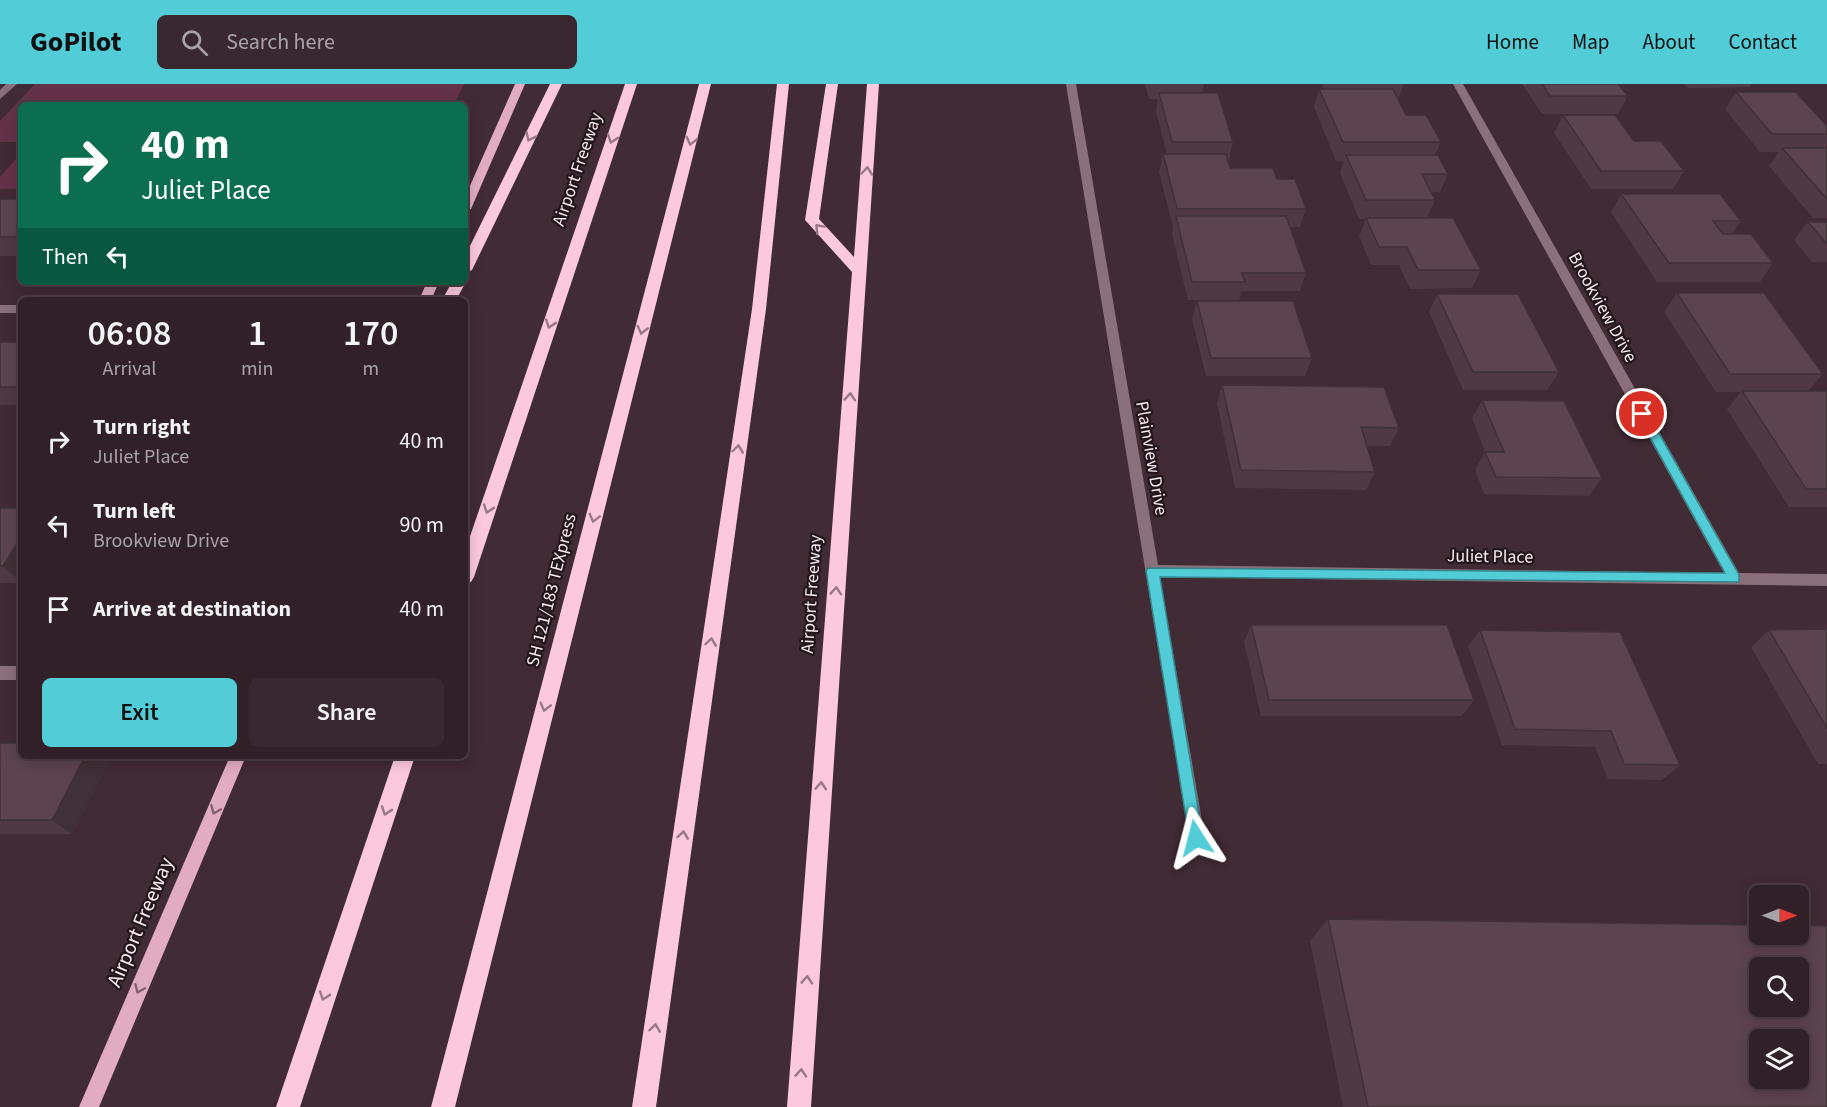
<!DOCTYPE html>
<html lang="en">
<head>
<meta charset="utf-8">
<style>
	:root { --surface:#312027; --page:#39282f; --text:#f1f3f6; --muted:#a8a3a7; --line:#4c3e44; --accent:#52ccd6 }
	body { margin:0; font-family:"Source Sans 3",sans-serif; background:var(--page); color:var(--text); height:100vh; display:flex; flex-direction:column; font-size:22px; white-space:nowrap }
	* { box-sizing:border-box; margin:0 }
	p { font-size:20px; color:var(--muted) }
	.icon { flex:none; width:33px; height:33px; fill:none; stroke:currentColor; stroke-width:2; stroke-linecap:round; stroke-linejoin:round }
	.map { position:relative; flex:1; overflow:hidden }
	.side { position:absolute; left:18px; top:213px; width:450px; height:462px; display:flex; flex-direction:column; background:var(--surface); border-radius:9px; box-shadow:0 3px 15px #0003,0 0 0 2px var(--line) }
	.side>* { flex:none }
	.top-card { position:absolute; left:18px; top:18px; width:450px; height:183px; border-radius:9px; box-shadow:0 3px 15px #0003,0 0 0 2px var(--line); background:#0b6e4f; color:#fff; overflow:hidden }
	.needle { width:39px; rotate:90deg }
	.fabs { position:absolute; left:1749px; top:801px; display:grid; gap:12px }
	.fabs a { display:grid; place-items:center; width:60px; height:60px; border-radius:9px; background:var(--surface); box-shadow:0 3px 15px #0003,0 0 0 2px var(--line); font-size:30px }
	.pin { position:absolute; display:grid; place-items:center; width:51px; height:51px; color:#fff; margin:-26px; border:3px solid #fff; border-radius:50%; box-shadow:0 2px 6px #0007 }
	.me { position:absolute; width:66px; margin:-33px; rotate:351deg; stroke-linejoin:round; filter:drop-shadow(0 0 4px #0008) }
	.turn { display:flex; align-items:center; gap:21px; height:126px; padding:0 24px; font-size:27px }
	.turn .icon { width:78px; height:78px; stroke-width:2.5 }
	.turn b { display:block; font-size:42px; line-height:51px }
	.then { display:flex; align-items:center; height:57px; padding:0 24px; background:#0003; gap:12px; font-size:22px }
	.eta { display:flex; justify-content:space-evenly; align-items:center; height:102px; text-align:center }
	.eta b { font-size:36px; font-weight:600; line-height:42px }
	.primary-button { display:flex; gap:12px; margin-top:auto; padding:12px 24px }
	.primary-button a { flex:1; height:69px; border-radius:9px; background:var(--accent); color:#111; font-size:24px; font-weight:600; line-height:69px; text-align:center }
	.primary-button a+a { background:var(--page); color:var(--text) }
	ul { padding:0; list-style:none }
	li { display:flex; align-items:center; gap:18px; height:84px; padding:0 24px }
	li div { flex:1 }
	li b { display:block; font-size:22px }
	li em { font-style:normal }
	header { display:flex; align-items:center; gap:36px; box-sizing:border-box; height:84px; padding:0 30px; background:var(--accent); color:#111 }
	header strong { font-size:28px }
	nav { display:flex; gap:33px; margin-inline-start:auto; font-size:21px }
	.search { width:420px; height:54px; background:var(--page); display:flex; align-items:center; gap:15px; box-sizing:border-box; padding:0 21px; border-radius:9px; color:var(--muted); font-size:22px }
	.map>svg:first-child { display:block }
	.green { fill:#653349 }
	.lines { fill:none; stroke-linecap:round; stroke-linejoin:round }
	.minor { fill:#8a707a; fill-rule:evenodd }
	.major { fill:#e1acc1; fill-rule:evenodd }
	.highway { fill:#fbc8dc; fill-rule:evenodd }
	.wall { fill:#4f3a43 }
	.shaded-wall { fill:#403037 }
	.building { fill:#5c444e; stroke:#403037; stroke-width:1.5; fill-rule:evenodd }
	.oneway { stroke:#997885 }
	.oneway2 { stroke:#81626e }
	.route { fill:#52ccd6; stroke:#35858b; stroke-width:1.5 }
	.labels { text-anchor:middle; stroke-width:4.5; stroke-linejoin:round; paint-order:stroke }
	.street-label { font-size:18px; fill:#f9eaef; stroke:#21171b }
	.near-street-label { font-size:21px; fill:#f9eaef; stroke:#21171b }
</style>
</head>
<body>
<header>
<strong>GoPilot</strong>
<div class="search"><svg class="icon" aria-label="search" viewBox="0 0 24 24"><circle cx="10" cy="10" r="6"/><path d="M15 15l6 6"/></svg>Search here</div>
<nav><a>Home</a><a>Map</a><a>About</a><a>Contact</a></nav>
</header>
<div class="map">
<svg width="1827" height="1023" viewBox="0 0 1827 1023">
	<rect width="100%" height="100%" fill="#412b34"/>
	<!-- green -->
	<path class="green" d="M35,0h429l-10,21h-433v37h-21v-21z
		M21,69v36h-21v-12z"/>
	<g class="lines">
		<!-- minor -->
		<path class="minor" d="M6,0h11l-17,15v-9z
			M1066,0h10l82,481 566,8 -271,-489h10l276,489 88,1v12l-667,-9 45,261 -3,6 -6,2 -6,-2z
			M0,221h21v8h-21z
			M0,582h21v14h-21z"/>
		<!-- major -->
		<path class="major" d="M515,0h10l-54,125 -6,3v-15z
			M427,198h12l-8,18h-12z
			M230,672h16l-147,351h-20z"/>
		<!-- highway -->
		<path class="highway" d="M550,0h12l-90,186 -7,4v-18z
			M625,0h12l-163,493 -3,5 -6,2v-33z
			M699,0h12l-256,1023h-24z
			M777,0h12l-23,225 -110,798h-24l120,-798z
			M826,0h12l-19,135 35,38 13,-173h12l-68,1023h-24l65,-835 -47,-52z
			M465,196l1,2 -10,18h-14l10,-18z
			M395,672h20l-115,351h-24z"/>
	</g>
	<!-- wall -->
	<path class="wall" d="M1145,0h59l-2,9 31,49 -4,18h-2l3,8 47,11 29,30 -6,18h-10l16,46 -6,18h-58l-3,9h-51l-16,-66 1,-7 -14,-55 4,-18h4l-11,-43 2,-12h-9z
		M1322,0h82l-6,15 8,16 35,27 -6,13 13,19 -8,18h-9l4,8 -8,18 54,52 -9,18 -62,1 -11,-24h-28l-12,-29 7,-17h-7l-19,-46 4,-12h-8l-22,-54 5,-18h5z
		M1522,0h96l10,12 -10,18h-76z
		M1684,0h68l-2,3 -62,1z
		M1736,8l91,34v19l-2,3h2v70h-14l-44,-52 10,-14h-19l-35,-43z
		M1563,31l121,56 -11,18h-82l-37,-56z
		M1621,110l120,27 -9,13 41,29 -13,19h-103l-46,-70z
		M0,115h21v57h-21z
		M1808,138h19v40h-15l-18,-22z
		M1677,209l146,81 -15,17h19v116h-38l-62,-98 14,-17h-25l-52,-80z
		M1437,210l122,78 -12,18h-84l-34,-78z
		M1197,217l115,57 -7,18h-99l-14,-57z
		M0,258h21v63h-21z
		M1222,301l177,43 -9,18h-23l8,26 -9,18 -131,-2 -18,-85z
		M1482,316l120,78 -13,18 -105,-2 -9,-24 10,-18 -13,-34z
		M0,424h21v75h-21z
		M1251,541l223,75 -12,16h-201l-17,-74z
		M1827,545v135h-9l-67,-117 18,-17z
		M1480,546l200,135 -18,15 -54,-1 -13,-32 -93,-2 -34,-99z
		M0,659l110,15 -38,76h-72z
		M1328,835l499,188h-484l-33,-166z"/>
	<!-- shaded-wall -->
	<path class="shaded-wall" d="M21,454v44l-18,-16z
		M85,672h22l3,2 -38,76 -20,-14z"/>
	<!-- building -->
	<path class="building" d="M1542,0h76l10,12h-78z
		M1319,5h74l13,26h20l15,27h-98z
		M1736,8h60l31,34v8h-55z
		M1159,9h59l15,49h-61z
		M1563,31h52l19,26h27l23,30h-83z
		M1782,64h45v51z
		M1163,70h63l4,14h43l4,11h18l11,30h-129z
		M1346,71h92l10,19h-26l13,26h-69z
		M1621,110h99l21,27h-28l10,13h28l22,29h-104z
		M0,115h21v38h-21z
		M1176,132h110l20,57h-64l3,9h-53z
		M1366,134h87l28,52h-63l-11,-23h-28z
		M1808,138h19v21h-1z
		M1677,209h87l59,81h-93z
		M1437,210h81l41,78h-86z
		M1197,217h96l19,57h-101z
		M0,258h21v45h-21z
		M1222,301l162,2 15,41 -38,-1 14,45 -134,-2z
		M1742,307h85v98h-21z
		M1482,316l82,1 38,77 -106,-1 -11,-25h19z
		M0,424h21v30l-18,28h-3z
		M1251,541h196l27,75h-205z
		M1827,545v99l-58,-98z
		M1480,546l140,2 60,133 -56,-1 -13,-33 -96,-2z
		M0,659h21v13h64l-33,64h-52z
		M1328,835l432,6v9h38v-9l29,1v181h-459zM1760,884h38v38h-38zM1760,956h38v38h-38z"/>
	<!-- one-way arrows -->
	<defs><path id="oneway-chevron" d="M-2-3.5L2.5 0L-2 3.5" fill="none" stroke-width="1.6" stroke-linecap="round" stroke-linejoin="round" transform="scale(1.5)"/></defs>
	<g class="oneway">
		<use href="#oneway-chevron" transform="translate(530 53) rotate(115)"/>
		<use href="#oneway-chevron" transform="translate(612 55) rotate(109)"/>
		<use href="#oneway-chevron" transform="translate(691 57) rotate(104)"/>
		<use href="#oneway-chevron" transform="translate(867 87) rotate(-85)"/>
		<use href="#oneway-chevron" transform="translate(819 144) rotate(-133)"/>
		<use href="#oneway-chevron" transform="translate(550 240) rotate(109)"/>
		<use href="#oneway-chevron" transform="translate(642 246) rotate(104)"/>
		<use href="#oneway-chevron" transform="translate(850 313) rotate(-86)"/>
		<use href="#oneway-chevron" transform="translate(738 365) rotate(-82)"/>
		<use href="#oneway-chevron" transform="translate(488 425) rotate(109)"/>
		<use href="#oneway-chevron" transform="translate(594 434) rotate(104)"/>
		<use href="#oneway-chevron" transform="translate(836 507) rotate(-86)"/>
		<use href="#oneway-chevron" transform="translate(711 558) rotate(-82)"/>
		<use href="#oneway-chevron" transform="translate(545 623) rotate(104)"/>
		<use href="#oneway-chevron" transform="translate(821 702) rotate(-86)"/>
		<use href="#oneway-chevron" transform="translate(386 727) rotate(109)"/>
		<use href="#oneway-chevron" transform="translate(683 751) rotate(-82)"/>
		<use href="#oneway-chevron" transform="translate(807 896) rotate(-86)"/>
		<use href="#oneway-chevron" transform="translate(324 912) rotate(109)"/>
		<use href="#oneway-chevron" transform="translate(655 944) rotate(-82)"/>
		<use href="#oneway-chevron" transform="translate(801 989) rotate(-86)"/>
	</g>
	<g class="oneway2">
		<use href="#oneway-chevron" transform="translate(215 726) rotate(113)"/>
		<use href="#oneway-chevron" transform="translate(139 905) rotate(113)"/>
	</g>
	<!-- route -->
	<path class="route" d="M1642,326l6,4 91,161v7l-579,-5 43,261 -2,5 -5,2 -6,-2 -44,-272 2,-3 577,5 -88,-159z"/>
	<g class="labels">
		<!-- street labels -->
		<g class="street-label">
			<text transform="translate(577 85) rotate(-71)" y="6">Airport Freeway</text>
			<text transform="translate(1603 223) rotate(61)" y="6">Brookview Drive</text>
			<text transform="translate(1152 374) rotate(80)" y="6">Plainview Drive</text>
			<text transform="translate(1490 472) rotate(1)" y="6">Juliet Place</text>
			<text transform="translate(551 506) rotate(-76)" y="6">SH 121/183 TEXpress</text>
			<text transform="translate(811 510) rotate(-86)" y="6">Airport Freeway</text>
		</g>
		<!-- near-street labels -->
		<g class="near-street-label">
			<text transform="translate(140 838) rotate(-67)" y="7">Airport Freeway</text>
		</g>
	</g>
</svg>
<div class="fabs">
<a><svg class="needle" viewBox="-14 -14 28 28"><path d="M0-13l5 13h-10z" fill="#e53935"/><path d="M0 13l5-13h-10z" fill="#a8a3a7"/></svg></a>
<a><svg class="icon" aria-label="search" viewBox="0 0 24 24"><circle cx="10" cy="10" r="6"/><path d="M15 15l6 6"/></svg></a>
<a><svg class="icon" aria-label="layers" viewBox="0 0 24 24"><path d="M12 4l9 5-9 5-9-5zM3 14l9 5 9-5"/></svg></a>
</div>
<div class="pin" style="left:1642px;top:330px;background:#d93025"><svg class="icon" aria-label="arrive" viewBox="0 0 24 24"><path d="M6 21V4h12l-3 4 3 4H6"/></svg></div>
<svg class="me" style="left:1196px;top:754px" viewBox="-20 -20 40 40"><path d="M0-17L14 15 0 8-14 15z" fill="#52ccd6" stroke="#fff" stroke-width="4"/></svg>
<div class="top-card">
<div class="turn"><svg class="icon" aria-label="right" viewBox="0 0 24 24"><path d="M7 20v-9h11M14 6l5 5-5 5"/></svg><div><b>40 m</b>Juliet Place</div></div>
<div class="then">Then<svg class="icon" aria-label="left" viewBox="0 0 24 24"><path d="M17 20v-9H6M10 6l-5 5 5 5"/></svg></div>
</div>
<section class="side">
<div class="eta">
<div><b>06:08</b><p>Arrival</p></div>
<div><b>1</b><p>min</p></div>
<div><b>170</b><p>m</p></div>
</div>
<ul>
<li><svg class="icon" aria-label="right" viewBox="0 0 24 24"><path d="M7 20v-9h11M14 6l5 5-5 5"/></svg><div><b>Turn right</b><p>Juliet Place</p></div><em>40 m</em></li>
<li><svg class="icon" aria-label="left" viewBox="0 0 24 24"><path d="M17 20v-9H6M10 6l-5 5 5 5"/></svg><div><b>Turn left</b><p>Brookview Drive</p></div><em>90 m</em></li>
<li><svg class="icon" aria-label="arrive" viewBox="0 0 24 24"><path d="M6 21V4h12l-3 4 3 4H6"/></svg><div><b>Arrive at destination</b></div><em>40 m</em></li>
</ul>
<div class="primary-button"><a>Exit</a><a>Share</a></div>
</section>
</div>
</body>
</html>
